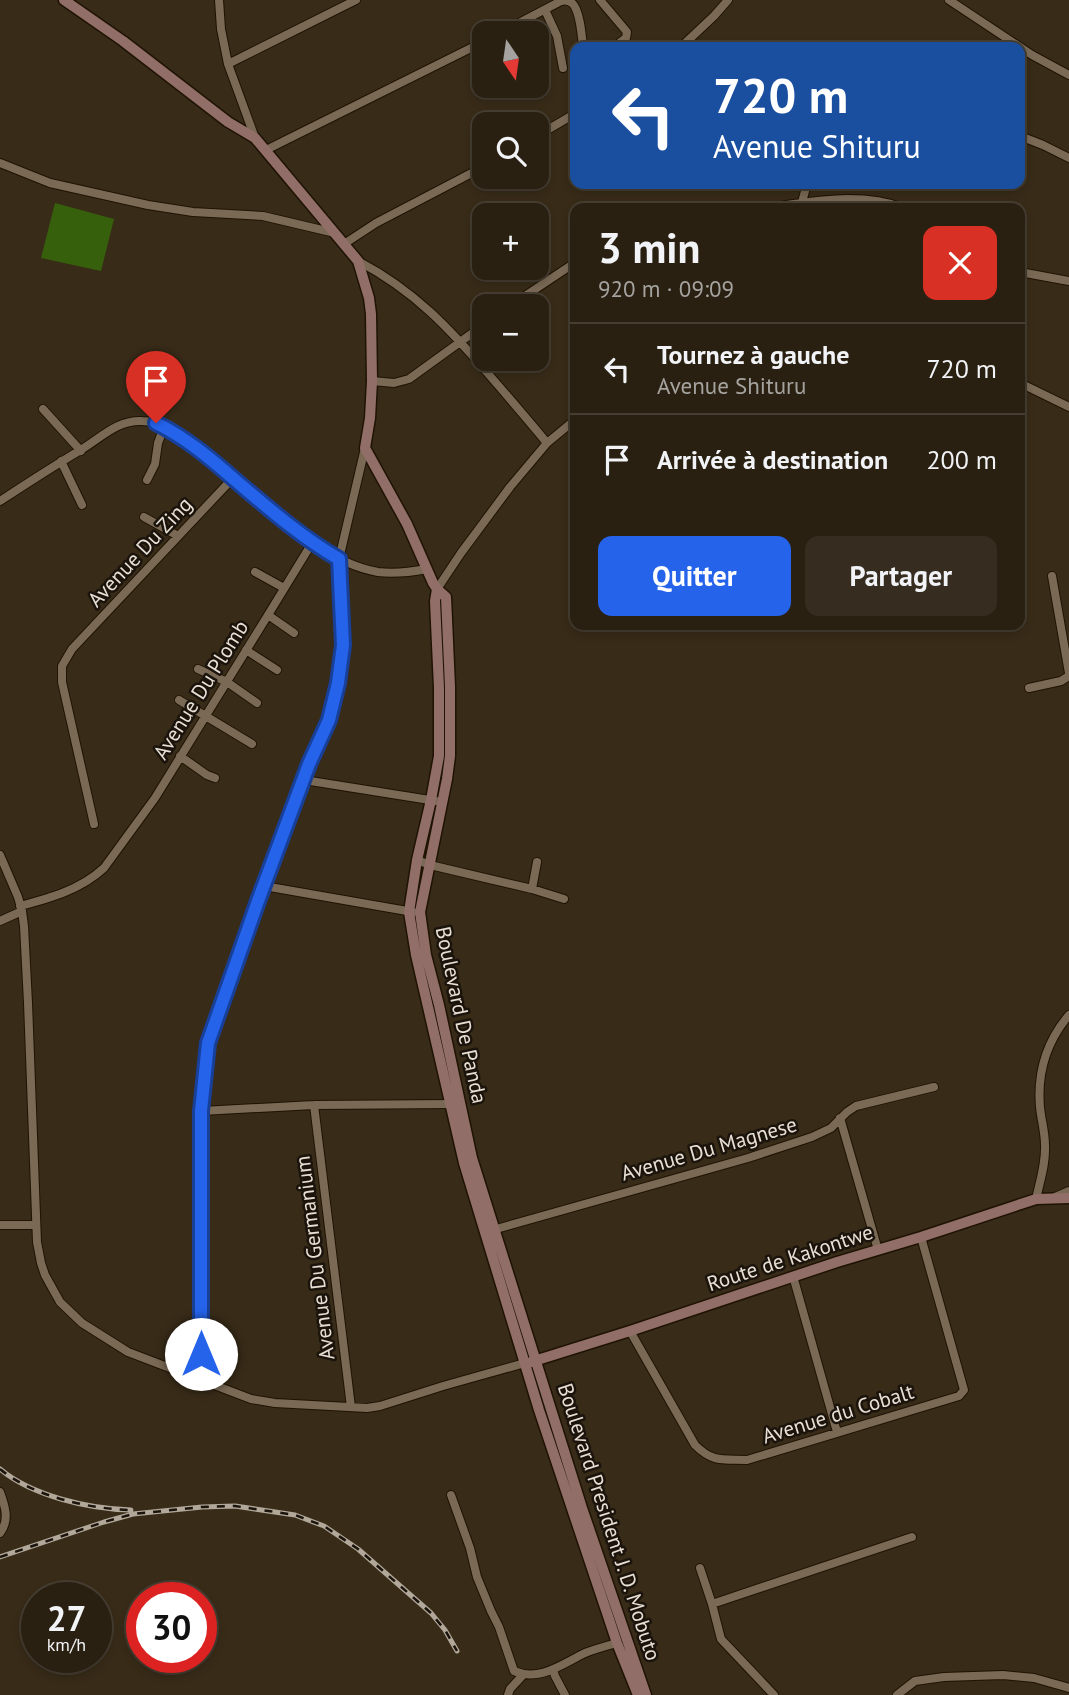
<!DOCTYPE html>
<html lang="fr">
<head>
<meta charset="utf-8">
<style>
	:root { --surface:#2a2012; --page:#362d20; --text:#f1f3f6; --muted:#a5a39f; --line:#463e32; --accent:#2563eb }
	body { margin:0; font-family:"PT Sans",sans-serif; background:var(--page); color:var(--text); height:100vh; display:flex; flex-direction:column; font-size:26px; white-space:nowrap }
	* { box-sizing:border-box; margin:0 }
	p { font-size:23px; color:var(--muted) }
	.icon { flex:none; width:38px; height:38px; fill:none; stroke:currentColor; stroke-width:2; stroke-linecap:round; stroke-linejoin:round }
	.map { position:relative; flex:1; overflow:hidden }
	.panel { position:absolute; left:570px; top:203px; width:455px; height:427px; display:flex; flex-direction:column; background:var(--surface); border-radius:14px; box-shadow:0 4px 10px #0003,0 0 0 2px var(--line) }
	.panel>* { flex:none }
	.hud { position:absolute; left:570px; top:42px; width:455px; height:147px; border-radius:14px; box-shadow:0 4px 10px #0003,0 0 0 2px var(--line); background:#1a4fa0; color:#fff; overflow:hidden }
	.needle { width:46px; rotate:167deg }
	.controls { position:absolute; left:472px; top:21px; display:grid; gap:14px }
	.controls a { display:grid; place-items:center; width:77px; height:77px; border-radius:14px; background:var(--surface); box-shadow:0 4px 10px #0003,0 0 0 2px var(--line); font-size:35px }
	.speed { position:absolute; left:21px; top:1582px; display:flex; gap:14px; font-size:35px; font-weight:700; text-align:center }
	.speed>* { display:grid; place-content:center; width:91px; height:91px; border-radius:50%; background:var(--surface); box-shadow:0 4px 10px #0003,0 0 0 2px var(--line); line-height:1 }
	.speed small { font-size:18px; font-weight:400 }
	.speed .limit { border:10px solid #d22; background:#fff; color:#111 }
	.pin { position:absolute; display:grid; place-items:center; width:60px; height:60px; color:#fff; margin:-72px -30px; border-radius:50% 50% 50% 0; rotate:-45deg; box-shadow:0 0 7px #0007 }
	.pin .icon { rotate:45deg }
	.me { position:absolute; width:77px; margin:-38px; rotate:0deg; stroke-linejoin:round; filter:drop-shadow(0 0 5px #0008) }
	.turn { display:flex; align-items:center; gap:24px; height:147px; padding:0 28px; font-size:32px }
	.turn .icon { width:91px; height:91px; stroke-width:2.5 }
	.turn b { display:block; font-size:49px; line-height:60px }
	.round { display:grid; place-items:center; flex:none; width:74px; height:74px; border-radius:14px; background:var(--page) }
	.overview { display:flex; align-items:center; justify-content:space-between; height:119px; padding:0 28px }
	h1 { font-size:42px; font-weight:600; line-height:52px }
	.primary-button { display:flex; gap:14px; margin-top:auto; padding:14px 28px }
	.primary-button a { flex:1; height:80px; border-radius:14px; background:var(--accent); color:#fff; font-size:28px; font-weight:600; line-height:80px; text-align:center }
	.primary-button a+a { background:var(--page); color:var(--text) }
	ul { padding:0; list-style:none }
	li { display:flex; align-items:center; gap:21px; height:91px; padding:0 28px; border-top:2px solid var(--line) }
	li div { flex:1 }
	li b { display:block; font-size:26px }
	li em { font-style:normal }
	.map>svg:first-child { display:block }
	.green { fill:#37600c }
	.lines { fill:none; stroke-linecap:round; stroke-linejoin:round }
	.street-casing { stroke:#1f1303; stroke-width:10 }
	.secondary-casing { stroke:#1f1303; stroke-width:13 }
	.street { stroke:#796955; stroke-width:8 }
	.secondary { stroke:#916e67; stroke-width:10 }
	.rail-casing { stroke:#b2a89a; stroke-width:5 }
	.rail { stroke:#1b140c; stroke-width:2.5; stroke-dasharray:8; stroke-linecap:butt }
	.route-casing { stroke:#184099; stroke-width:18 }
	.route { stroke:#2563eb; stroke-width:12 }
	.labels { text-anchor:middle; stroke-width:5; stroke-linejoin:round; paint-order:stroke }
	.street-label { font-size:21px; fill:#e9e0d5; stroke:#1b140c }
</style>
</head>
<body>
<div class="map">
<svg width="1069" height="1695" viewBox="0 0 1069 1695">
	<rect width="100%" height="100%" fill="#382b18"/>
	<!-- green -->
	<path class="green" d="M55,203l59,16 -13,52 -60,-13z"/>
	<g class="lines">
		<!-- street casing -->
		<g class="street-casing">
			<path id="street" d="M219,0l2,29 7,35 27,74
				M600,0l27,32 -1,6 -12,9
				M949,0l83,55 37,20
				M545,10l12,26 6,32
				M500,33l61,-32c4,-1 7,-1 11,2 8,7 10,34 11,44
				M681,47l33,-31 14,-16
				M228,64l128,-64
				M537,136l39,-23
				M1020,136l23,9 26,13
				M266,150l219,-109
				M0,163l50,20 98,22 45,7 70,4 72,17
				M802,202l5,-18
				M767,208c42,-7 96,-16 136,0
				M344,244l32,-21 109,-57
				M358,261c57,30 92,68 133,116 19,22 38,44 56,66
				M1020,272l49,9
				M510,306l66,-44
				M372,381l22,2 15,-4 76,-55
				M1020,383l49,24
				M43,409l38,42
				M61,461l21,44
				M147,480l8,-16 3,-21 6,-16
				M0,501c26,-17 52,-34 79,-50 21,-12 37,-31 63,-30 18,0 35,13 49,23 55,40 118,116 187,128 16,2 33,0 49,-3
				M144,517l34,19
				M255,572l29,16
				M1052,576l17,97
				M437,589l24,-36 49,-66 37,-44 29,-24
				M268,615l26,18
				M246,650l31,20
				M198,669l29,13 30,21
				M1029,688l32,-7 8,-5
				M179,700l73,44
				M180,756l27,19 8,3
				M304,780l132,21
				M94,824l-32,-142v-16l10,-17 161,-171
				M0,855l18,42 4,14 2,15 4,77 9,239 4,21 4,12 15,27 22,21 46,29 123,47 24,4 92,5 13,-2 63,-20 82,-23
				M417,860l13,5 102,24 32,10
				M264,886l149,26
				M532,889l5,-27
				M20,906c30,-8 60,-16 84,-38l51,-70 113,-183 44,-72
				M0,921l22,-10
				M314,1105l37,302
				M201,1111l113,-6 139,-1
				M840,1118l38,132
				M1055,1197l14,-6
				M1036,1199c4,-18 10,-36 9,-54 0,-13 -4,-26 -5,-38 -3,-35 7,-66 29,-92
				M0,1225h36
				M489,1231l259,-73 64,-21 19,-9 16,-16 9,-6 78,-19
				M793,1276l44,156
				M630,1331l65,114c18,18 28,14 52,15l212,-64 5,-6 -43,-153
				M201,1380v-269l7,-68 50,-142 51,-137 20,-43 10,-38 4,-38 -4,-86 26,-111
				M0,1492c5,14 10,28 0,41
				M451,1495l19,53 7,29 14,34 8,16 15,44c26,11 48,-7 71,-18 10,-4 21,-7 32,-10
				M700,1568l12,36 9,35 53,56
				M712,1604l200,-67
				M553,1670l2,6 10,19
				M508,1695l2,-6 13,-14
				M897,1695l18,-14 29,-4 59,-2 31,3 35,10"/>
		</g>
		<!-- secondary casing -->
		<g class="secondary-casing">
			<path id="secondary" d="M64,0l59,41 105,81 27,16 103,123 11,37 2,16 1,67 -2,37 -5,30 42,76 26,59 4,6 9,8 4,90v69l-3,23 -27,133 6,43 13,50 33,153 110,350 64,187
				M437,589l-2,12 4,87v68l-8,44 -14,60 -8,52 7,43 48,208 75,247 78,233 21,52
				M531,1362l99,-31 207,-69 84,-25 115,-38 33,-1"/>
		</g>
		<!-- street -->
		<use href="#street" class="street"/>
		<!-- secondary -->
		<use href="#secondary" class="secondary"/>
		<!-- rail casing -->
		<g class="rail-casing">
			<path id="rail" d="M0,1469c32,27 89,40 131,41
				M0,1557l104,-35 29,-8 69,-7 33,-1 60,9 29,11 34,23 73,64 14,17 12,21"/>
		</g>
		<!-- rail -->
		<use href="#rail" class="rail"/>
	</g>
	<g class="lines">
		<!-- route casing -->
		<g class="route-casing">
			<path id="route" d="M156,423c30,15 54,35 79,57 33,28 66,57 104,79l4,86 -5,38 -9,37 -20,44 -51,137 -50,142 -7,68v243"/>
		</g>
		<!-- route -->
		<use href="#route" class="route"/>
	</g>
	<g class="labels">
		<!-- street labels -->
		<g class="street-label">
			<text transform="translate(140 552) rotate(-47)" y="7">Avenue Du Zing</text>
			<text transform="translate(201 690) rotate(-58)" y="7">Avenue Du Plomb</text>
			<text transform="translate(461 1015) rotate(78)" y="7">Boulevard De Panda</text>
			<text transform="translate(709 1149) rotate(-16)" y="7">Avenue Du Magnese</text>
			<text transform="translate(315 1258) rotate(-97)" y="7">Avenue Du Germanium</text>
			<text transform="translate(790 1258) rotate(-18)" y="7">Route de Kakontwe</text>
			<text transform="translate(838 1414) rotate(-17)" y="7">Avenue du Cobalt</text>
			<text transform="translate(609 1522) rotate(72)" y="7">Boulevard President J. D. Mobuto</text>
		</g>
	</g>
</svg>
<div class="controls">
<a><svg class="needle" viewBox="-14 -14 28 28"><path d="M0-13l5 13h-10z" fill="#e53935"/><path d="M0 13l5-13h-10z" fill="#a5a39f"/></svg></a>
<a><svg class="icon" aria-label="search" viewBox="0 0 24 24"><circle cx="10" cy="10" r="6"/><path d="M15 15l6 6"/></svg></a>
<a>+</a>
<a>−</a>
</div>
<div class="speed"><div>27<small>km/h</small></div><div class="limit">30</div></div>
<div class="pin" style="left:156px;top:423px;background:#d93025"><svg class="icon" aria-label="arrive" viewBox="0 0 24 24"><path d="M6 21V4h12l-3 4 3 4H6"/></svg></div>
<svg class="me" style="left:201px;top:1354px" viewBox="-20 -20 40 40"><circle r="19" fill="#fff"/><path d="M0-13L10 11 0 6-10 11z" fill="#2563eb"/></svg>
<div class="hud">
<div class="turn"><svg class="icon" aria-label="left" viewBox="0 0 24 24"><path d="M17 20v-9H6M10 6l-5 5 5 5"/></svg><div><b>720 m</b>Avenue Shituru</div></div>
</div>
<section class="panel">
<div class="overview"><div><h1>3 min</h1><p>920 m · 09:09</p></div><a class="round" style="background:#d93025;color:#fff"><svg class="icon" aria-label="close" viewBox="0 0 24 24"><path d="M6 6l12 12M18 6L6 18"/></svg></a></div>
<ul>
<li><svg class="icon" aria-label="left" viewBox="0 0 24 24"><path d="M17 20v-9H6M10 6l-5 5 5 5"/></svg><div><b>Tournez à gauche</b><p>Avenue Shituru</p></div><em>720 m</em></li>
<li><svg class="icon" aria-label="arrive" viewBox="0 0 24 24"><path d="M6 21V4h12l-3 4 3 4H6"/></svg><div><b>Arrivée à destination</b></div><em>200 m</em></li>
</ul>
<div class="primary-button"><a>Quitter</a><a>Partager</a></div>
</section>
</div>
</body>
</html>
